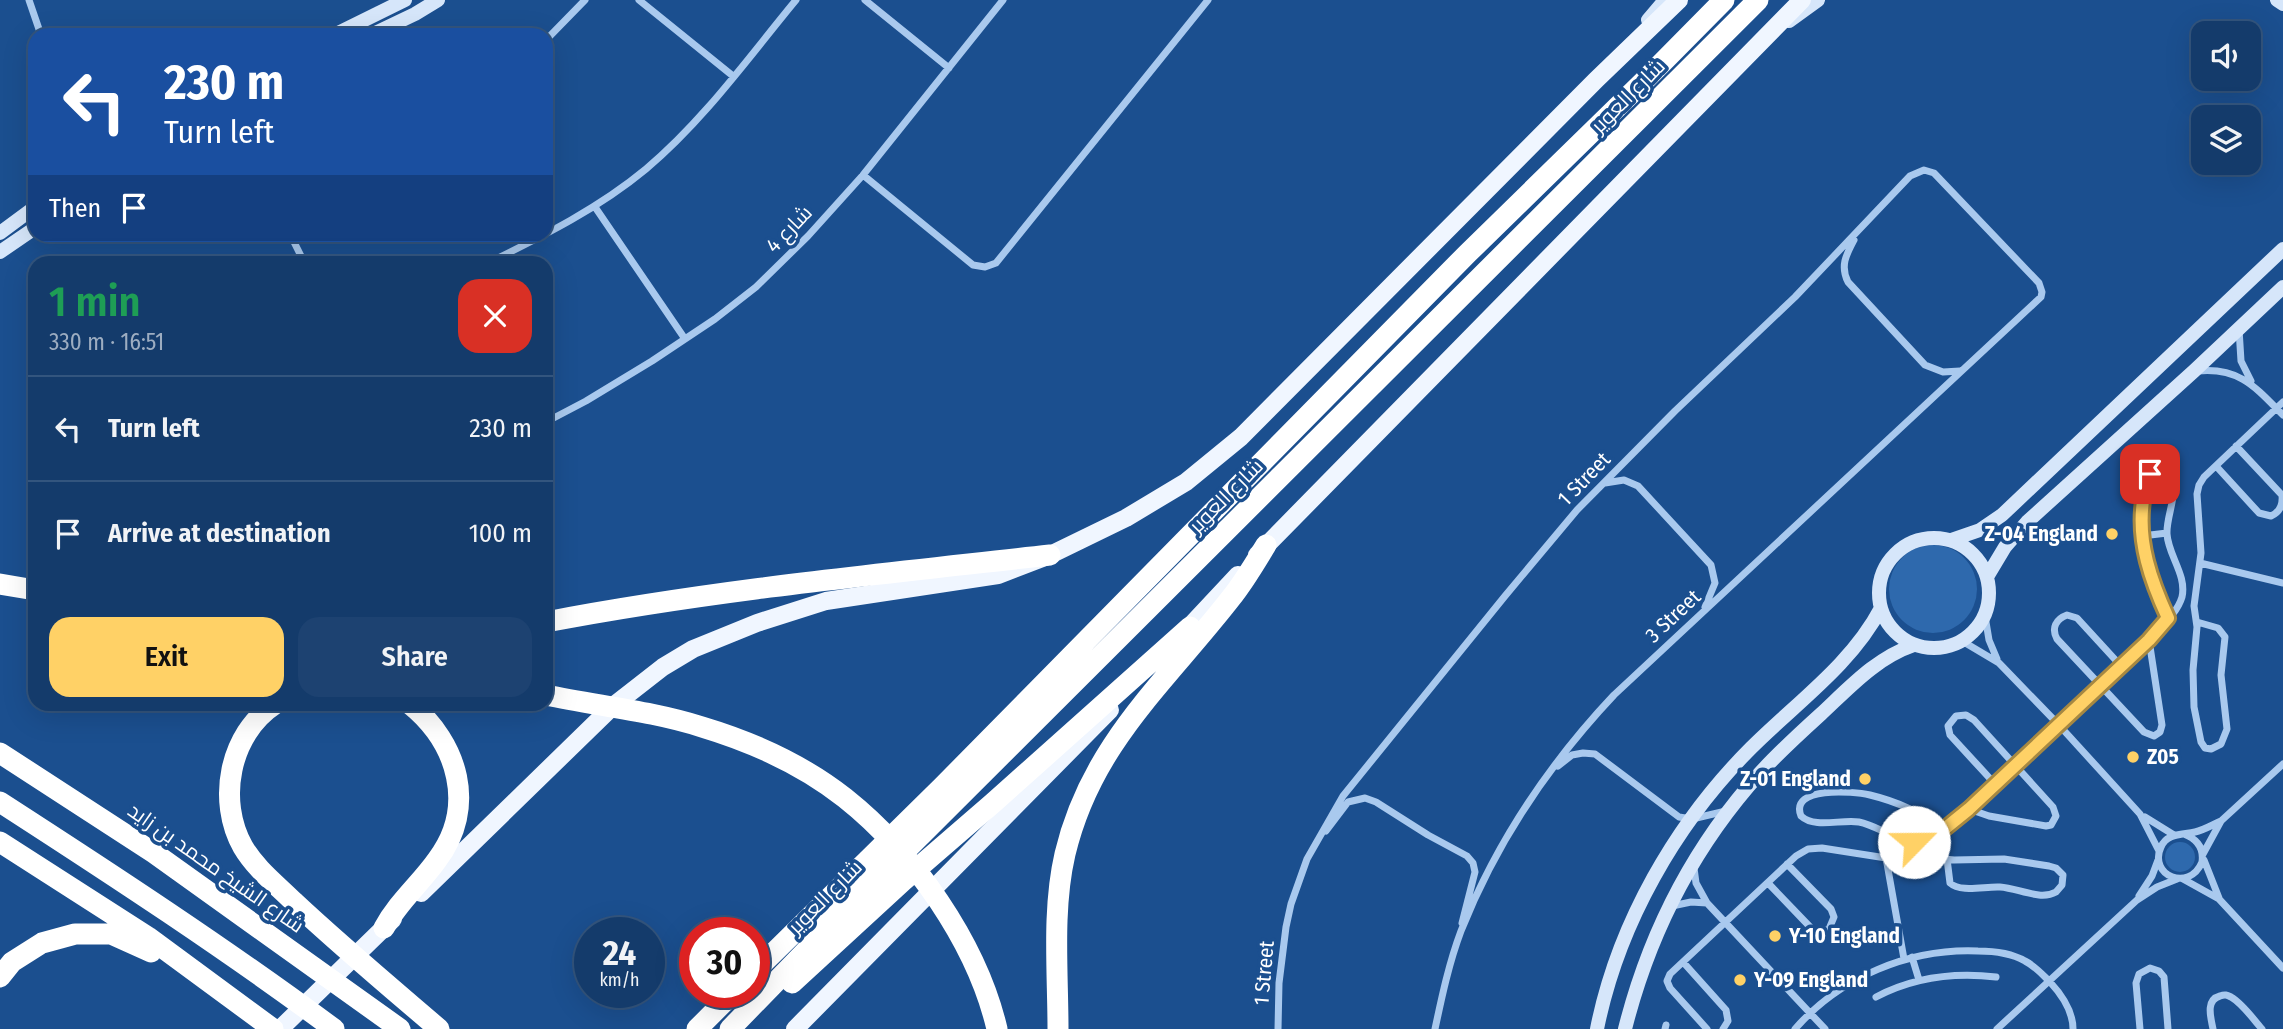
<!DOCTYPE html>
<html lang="en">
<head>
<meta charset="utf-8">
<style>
	:root { --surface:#143b6b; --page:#1d4271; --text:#f1f3f6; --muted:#9dadc1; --line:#33557e; --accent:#ffd166 }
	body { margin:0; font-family:"Fira Sans Condensed",Cairo,sans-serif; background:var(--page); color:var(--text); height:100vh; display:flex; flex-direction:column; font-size:26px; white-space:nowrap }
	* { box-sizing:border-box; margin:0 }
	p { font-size:23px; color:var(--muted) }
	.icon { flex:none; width:38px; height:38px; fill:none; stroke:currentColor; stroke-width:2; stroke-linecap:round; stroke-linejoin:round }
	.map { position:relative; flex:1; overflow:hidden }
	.drawer { position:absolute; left:28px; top:256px; width:525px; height:455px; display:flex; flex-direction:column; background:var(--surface); border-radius:21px; box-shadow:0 7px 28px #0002,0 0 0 2px var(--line) }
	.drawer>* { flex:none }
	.top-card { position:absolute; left:28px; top:28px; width:525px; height:214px; border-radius:21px; box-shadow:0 7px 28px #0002,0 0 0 2px var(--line); background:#1a4fa0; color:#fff; overflow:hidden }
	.controls { position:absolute; left:2191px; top:21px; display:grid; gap:14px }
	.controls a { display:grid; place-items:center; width:70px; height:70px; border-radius:14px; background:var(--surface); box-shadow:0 7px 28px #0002,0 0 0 2px var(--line); font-size:35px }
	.speed { position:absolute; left:574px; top:917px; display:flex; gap:14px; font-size:35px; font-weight:700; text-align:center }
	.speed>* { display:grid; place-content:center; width:91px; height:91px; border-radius:50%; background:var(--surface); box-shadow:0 7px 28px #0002,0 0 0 2px var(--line); line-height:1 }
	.speed small { font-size:18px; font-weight:400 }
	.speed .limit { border:10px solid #d22; background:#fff; color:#111 }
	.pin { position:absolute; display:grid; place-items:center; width:60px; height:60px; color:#fff; margin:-30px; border-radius:14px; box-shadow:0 4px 10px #0006 }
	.me { position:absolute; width:77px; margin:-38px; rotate:67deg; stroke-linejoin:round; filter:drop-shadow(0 0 5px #0008) }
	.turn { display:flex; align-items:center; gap:24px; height:147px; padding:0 21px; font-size:32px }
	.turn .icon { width:91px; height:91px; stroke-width:2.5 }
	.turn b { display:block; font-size:49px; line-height:60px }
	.then { display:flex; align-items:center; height:66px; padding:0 21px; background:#0003; gap:14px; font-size:26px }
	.round { display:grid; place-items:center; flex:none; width:74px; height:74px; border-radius:21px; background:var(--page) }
	.head { display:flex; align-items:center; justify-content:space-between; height:119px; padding:0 21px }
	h1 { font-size:42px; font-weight:600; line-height:52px; color:#1e9e55 }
	.cta { display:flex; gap:14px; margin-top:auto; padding:14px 21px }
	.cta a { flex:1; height:80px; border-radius:21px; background:var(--accent); color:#111; font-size:28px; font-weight:600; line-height:80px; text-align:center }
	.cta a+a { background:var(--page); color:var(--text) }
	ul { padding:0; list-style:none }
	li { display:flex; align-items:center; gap:21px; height:105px; padding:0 21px; border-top:2px solid var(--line) }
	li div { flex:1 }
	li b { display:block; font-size:26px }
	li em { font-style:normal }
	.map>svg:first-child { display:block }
	.green { fill:#2e69ad }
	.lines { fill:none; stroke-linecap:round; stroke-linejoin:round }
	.street { stroke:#a9c9ee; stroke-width:7 }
	.secondary { stroke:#d6e6fa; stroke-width:14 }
	.primary { stroke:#f0f6ff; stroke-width:18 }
	.highway { stroke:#fff; stroke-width:21 }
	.route-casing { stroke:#a68842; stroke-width:18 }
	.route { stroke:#ffd166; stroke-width:12 }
	.poi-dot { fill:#ffd166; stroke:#1b4f8f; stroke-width:2.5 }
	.labels { text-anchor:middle; stroke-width:7; stroke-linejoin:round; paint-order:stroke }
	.street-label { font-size:21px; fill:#fff; stroke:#1b4f8f }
	.poi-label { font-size:21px; font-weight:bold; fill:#fff; stroke:#1b4f8f; text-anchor:start }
</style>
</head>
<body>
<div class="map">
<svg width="2283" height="1029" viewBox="0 0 2283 1029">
	<rect width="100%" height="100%" fill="#1b4f8f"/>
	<!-- green -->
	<path class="green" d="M1889 589a44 44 0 1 1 88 0a44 44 0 1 1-88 0Z
		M2165 857a15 15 0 1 1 30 0a15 15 0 1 1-30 0Z"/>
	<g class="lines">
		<!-- street -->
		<path class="street" d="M29,0l12,35
			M639,0l94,76
			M865,0l84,68
			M546,40l39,-40
			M863,175l110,90 12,2 11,-4 212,-263
			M595,207l90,132
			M290,234l14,28
			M1854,240c-8,15 -14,26 -6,42l77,83 18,7 17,-1
			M490,262c55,-27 109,-54 156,-93 58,-49 102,-111 150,-169
			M2239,329l2,32 10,20
			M2198,371c42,-4 58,17 85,44
			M546,422l40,-21 66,-40 63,-42 41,-32 52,-51 55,-61 140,-175
			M2216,466l43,47 12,3c9,-4 12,-11 11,-21l-46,-49
			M1605,483l19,-3 14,6 73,79 4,18 -10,24
			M2142,536l25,-3
			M2200,563l83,20
			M1985,616l4,24 8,19
			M2197,622l21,6 7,9 -4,38 6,54 -6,15 -10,5 -6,-1 -4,-6 -7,-35 -1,-37 4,-43 -3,-21 7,-53 -4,-59 2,-9 5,-8 79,-75
			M1962,641l37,22 59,61 82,90 19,37
			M2121,666l-44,-48 -10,-3c-11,4 -16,13 -10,24l87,93 10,4 6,-4 2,-7 -13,-85
			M1558,766l14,-11 11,-2 12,1 84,63 13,2 34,-8
			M1969,809l20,7 57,10 5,-1 5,-9 -3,-9 -79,-87 -8,-5 -10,1 -8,10 2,9 45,49
			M2145,817l29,18
			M1943,830c-19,-17 -48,-29 -73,-35 -17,-4 -81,-9 -69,21 14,13 40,3 58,6 21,4 45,25 67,19 15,-4 31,-22 43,-32l180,-169c11,-13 28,-26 33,-43 5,-22 -14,-42 -15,-63 -1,-19 13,-43 3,-59l-10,-5c-14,3 -14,13 -16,25 -8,43 6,85 24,123
			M1326,831l22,-29 17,-4 11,4 52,33 39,21 6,7 2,9 -13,51
			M2184,834c13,5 20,14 18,28 -13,31 -54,13 -41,-15 6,-14 21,-12 34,-15 9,-2 17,-7 26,-11
			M2203,854l18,-33 62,-57
			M1886,858l18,101
			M2204,860l15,38
			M1694,868l2,15 11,20 118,126
			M2183,879l36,20 64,69
			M1768,883l45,47 8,2 8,-3 5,-12 -3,-8 -44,-45
			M2139,896l13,-20 6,-16
			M1672,906l19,-4 16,1
			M1912,957l7,23
			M1683,962l43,48 2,11 -5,8
			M1876,997c38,-20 77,-25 120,-20
			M1278,1029l1,-46 7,-56 5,-23 16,-45 36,-63 162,-200 72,-86 98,-99 120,-114 115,-121 14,-6 10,3 105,110 3,9 -1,5 -427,398c-65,69 -118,148 -153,236 -12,32 -19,65 -26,98
			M1665,1029l1,-4
			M1707,1029l-37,-41 -3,-7 3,-7 126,-118 12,-7 14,-1 64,10 39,-1 29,3 50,-1 45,7 7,2 7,7 -1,10 -6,7c-16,9 -38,-4 -56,-5 -15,-1 -39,6 -50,-4l-3,-24
			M1795,1029c45,-52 115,-81 183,-78 16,0 33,2 47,10 10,5 17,13 25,21 12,13 23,29 23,47
			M1997,1029l140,-129 20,-13 20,-8
			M2140,1029l-4,-46 3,-9 11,-6 9,3 5,6 4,52
			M2213,1029c-2,-11 -8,-29 7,-33 5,-2 7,-1 11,1 12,7 22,22 31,32"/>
		<!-- secondary -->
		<path class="secondary" d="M2277,0l6,4
			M1648,20l17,-20
			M1789,21l29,-21
			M334,35l71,-35
			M371,35l44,-21 23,-14
			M0,233l35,-26
			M0,252l35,-24
			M1879 593a55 55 0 1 1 110 0a55 55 0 1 1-110 0Z
			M1951,540l29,-10 22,-15 281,-266
			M1987,577l18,-30 22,-25 167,-151 89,-84
			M1597,1029c21,-105 79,-206 154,-281 45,-45 100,-83 130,-140
			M1625,1029c24,-95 69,-183 135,-256 19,-21 40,-40 61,-59 29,-27 55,-56 93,-69"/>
		<!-- primary -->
		<path class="primary" d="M1257,555l545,-555
			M1180,637l58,-62
			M421,893l192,-187 50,-39 30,-18 64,-26 69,-22 172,-26 52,-20 76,-37 60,-36 55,-45 355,-357 83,-80
			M280,1029l113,-110
			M795,1029l315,-319"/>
		<!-- highway -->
		<path class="highway" d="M0,584l35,6
			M546,622c167,-32 336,-48 504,-67
			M546,695c52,11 106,16 156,32 50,15 101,38 143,71 68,54 132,145 152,231
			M275,704c-46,30 -58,97 -32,143 13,22 34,38 51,55 47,44 96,85 145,127
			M0,753l154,100 246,176
			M0,802c113,73 226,147 334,227
			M0,842l148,95 125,92
			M384,928c14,-26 36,-44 53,-68 40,-53 21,-117 -27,-156
			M754,972l189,-186 525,-533 177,-173 79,-80
			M0,977l12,-15 30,-19 33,-9h36l40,18
			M792,983l112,-103 89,-77 197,-176
			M697,1029l37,-37
			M730,1029l103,-106 925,-923
			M1058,1029c0,-57 -6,-119 7,-175 26,-110 100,-171 166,-256 13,-16 24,-35 35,-53"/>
	</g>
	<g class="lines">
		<!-- route casing -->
		<g class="route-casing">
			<path id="route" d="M1914,842l18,-3 37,-30 180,-169 19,-22c-17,-37 -31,-76 -25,-117 1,-10 2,-19 7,-27"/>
		</g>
		<!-- route -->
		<use href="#route" class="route"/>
	</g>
	<!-- markers -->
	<g class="poi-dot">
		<circle cx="2112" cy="534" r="7"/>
		<circle cx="2133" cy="757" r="7"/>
		<circle cx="1865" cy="779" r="7"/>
		<circle cx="1775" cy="936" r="7"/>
		<circle cx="1740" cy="980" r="7"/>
	</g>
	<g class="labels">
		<!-- street labels -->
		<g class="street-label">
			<text transform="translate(1628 96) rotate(-45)" y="7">شارع العوير</text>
			<text transform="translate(789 229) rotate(-46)" y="7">شارع 4</text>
			<text transform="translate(1584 479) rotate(-46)" y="7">1 Street</text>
			<text transform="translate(1226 496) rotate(-45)" y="7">شارع العوير</text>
			<text transform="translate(1673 616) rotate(-43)" y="7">3 Street</text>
			<text transform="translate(216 868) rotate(35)" y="7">شارع الشيخ محمد بن زايد</text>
			<text transform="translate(825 897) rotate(-45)" y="7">شارع العوير</text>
			<text transform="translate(1264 973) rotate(-85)" y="7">1 Street</text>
		</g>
		<!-- poi labels -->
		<g class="poi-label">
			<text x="2098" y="541" text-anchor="end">Z-04 England</text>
			<text x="2147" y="764">Z05</text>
			<text x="1851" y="786" text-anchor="end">Z-01 England</text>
			<text x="1789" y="943">Y-10 England</text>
			<text x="1754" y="987">Y-09 England</text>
		</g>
	</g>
</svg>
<div class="controls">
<a><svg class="icon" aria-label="sound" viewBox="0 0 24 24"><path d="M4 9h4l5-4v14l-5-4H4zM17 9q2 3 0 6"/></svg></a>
<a><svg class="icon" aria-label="layers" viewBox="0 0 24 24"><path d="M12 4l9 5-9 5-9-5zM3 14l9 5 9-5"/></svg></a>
</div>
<div class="speed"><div>24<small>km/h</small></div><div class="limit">30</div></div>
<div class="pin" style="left:2150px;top:474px;background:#d93025"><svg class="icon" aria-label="arrive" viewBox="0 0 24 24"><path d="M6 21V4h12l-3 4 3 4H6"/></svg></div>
<svg class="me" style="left:1914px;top:842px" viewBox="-20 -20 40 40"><circle r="19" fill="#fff"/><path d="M0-13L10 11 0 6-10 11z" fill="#ffd166"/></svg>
<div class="top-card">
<div class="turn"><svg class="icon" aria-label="left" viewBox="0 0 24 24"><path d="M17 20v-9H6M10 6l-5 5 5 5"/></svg><div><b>230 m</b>Turn left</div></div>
<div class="then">Then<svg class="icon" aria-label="arrive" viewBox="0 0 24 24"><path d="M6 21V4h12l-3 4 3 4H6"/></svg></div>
</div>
<section class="drawer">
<div class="head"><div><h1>1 min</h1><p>330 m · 16:51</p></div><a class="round" style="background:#d93025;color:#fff"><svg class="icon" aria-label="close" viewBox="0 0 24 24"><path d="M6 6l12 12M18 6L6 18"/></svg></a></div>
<ul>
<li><svg class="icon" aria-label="left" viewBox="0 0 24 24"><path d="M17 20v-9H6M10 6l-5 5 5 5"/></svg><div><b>Turn left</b></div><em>230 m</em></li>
<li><svg class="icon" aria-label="arrive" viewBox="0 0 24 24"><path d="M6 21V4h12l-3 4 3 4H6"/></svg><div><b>Arrive at destination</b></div><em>100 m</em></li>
</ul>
<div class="cta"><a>Exit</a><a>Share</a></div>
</section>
</div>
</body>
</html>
